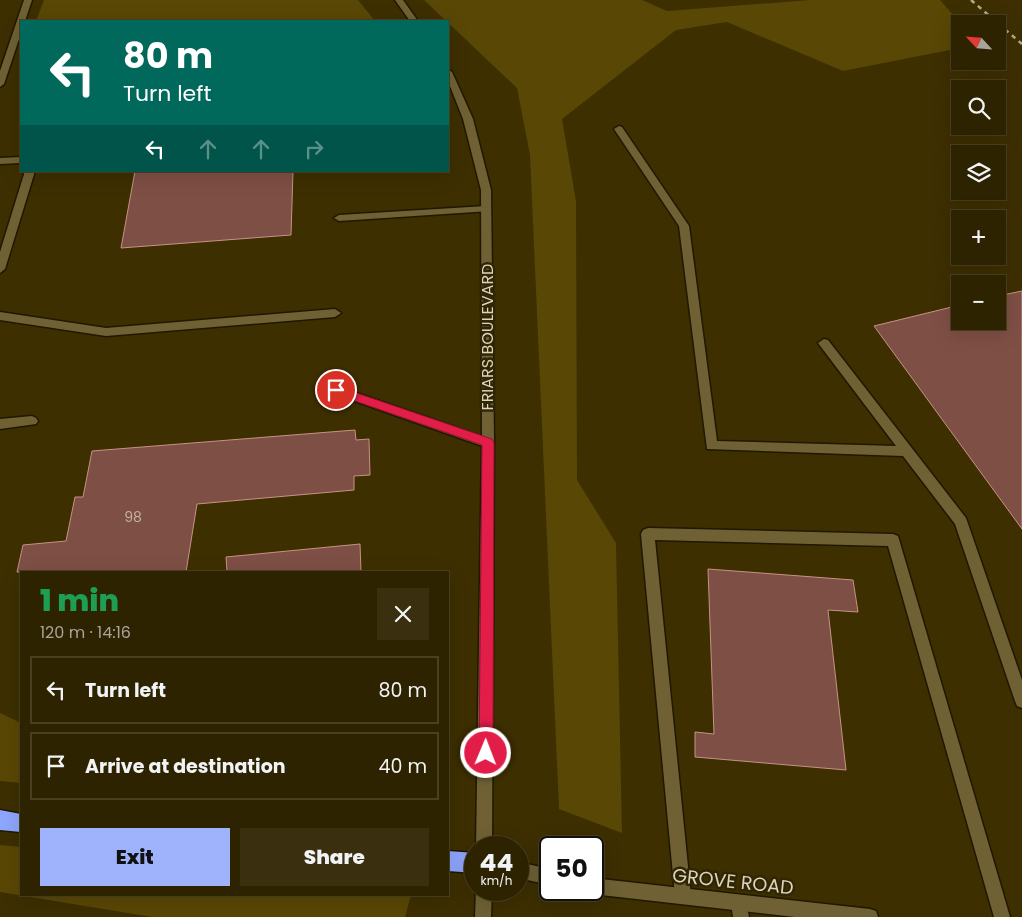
<!DOCTYPE html>
<html lang="en">
<head>
<meta charset="utf-8">
<style>
	:root { --surface:#2e2300; --page:#3a2f0f; --text:#f1f3f6; --muted:#a7a499; --line:#494022; --accent:#9fb3fd }
	body { margin:0; font-family:Poppins,sans-serif; background:var(--page); color:var(--text); height:100vh; display:flex; flex-direction:column; font-size:19px; white-space:nowrap }
	* { box-sizing:border-box; margin:0 }
	p { font-size:16px; color:var(--muted) }
	.icon { flex:none; width:28px; height:28px; fill:none; stroke:currentColor; stroke-width:2; stroke-linecap:round; stroke-linejoin:round }
	.map { position:relative; flex:1; overflow:hidden }
	.panel { position:absolute; left:20px; top:571px; width:429px; height:325px; display:flex; flex-direction:column; background:var(--surface); border-radius:0px; box-shadow:0 5px 20px #0002,0 0 0 1px var(--line) }
	.panel>* { flex:none }
	.top-card { position:absolute; left:20px; top:20px; width:429px; height:152px; border-radius:0px; box-shadow:0 5px 20px #0002,0 0 0 1px var(--line); background:#00695c; color:#fff; overflow:hidden }
	.needle { width:32px; rotate:296deg }
	.fabs { position:absolute; left:951px; top:15px; display:grid; gap:10px }
	.fabs a { display:grid; place-items:center; width:55px; height:55px; border-radius:0px; background:var(--surface); box-shadow:0 5px 20px #0002,0 0 0 1px var(--line); font-size:25px }
	.speed { position:absolute; left:464px; top:836px; display:flex; gap:10px; font-size:25px; font-weight:700; text-align:center }
	.speed>* { display:grid; place-content:center; width:65px; height:65px; border-radius:50%; background:var(--surface); box-shadow:0 5px 20px #0002,0 0 0 1px var(--line); line-height:1 }
	.speed small { font-size:12px; font-weight:400 }
	.speed .limit { border:2px solid #111; border-radius:8px; background:#fff; color:#111 }
	.pin { position:absolute; display:grid; place-items:center; width:42px; height:42px; color:#fff; margin:-21px; border:2px solid #fff; border-radius:50%; box-shadow:0 1px 5px #0007 }
	.me { position:absolute; width:55px; margin:-28px; rotate:1deg; stroke-linejoin:round; filter:drop-shadow(0 0 4px #0008) }
	.turn { display:flex; align-items:center; gap:18px; height:105px; padding:0 20px; font-size:22px }
	.turn .icon { width:65px; height:65px; stroke-width:2.5 }
	.turn b { display:block; font-size:35px; line-height:42px }
	.lanes { display:flex; align-items:center; height:48px; padding:0 20px; background:#0003; justify-content:center; gap:25px; direction:ltr }
	.lanes .off { opacity:.35 }
	.round { display:grid; place-items:center; flex:none; width:52px; height:52px; border-radius:0px; background:var(--page) }
	.summary { display:flex; align-items:center; justify-content:space-between; height:85px; padding:0 20px }
	h1 { font-size:30px; font-weight:800; line-height:38px; color:#1e9e55 }
	.button { display:flex; gap:10px; margin-top:auto; padding:10px 20px }
	.button a { flex:1; height:58px; border-radius:0px; background:var(--accent); color:#111; font-size:20px; font-weight:800; line-height:58px; text-align:center }
	.button a+a { background:var(--page); color:var(--text) }
	ul { padding:0; list-style:none }
	li { display:flex; align-items:center; gap:15px; height:68px; margin:0 10px 8px; padding:0 10px; border:2px solid var(--line); border-radius:0px }
	li div { flex:1 }
	li b { display:block; font-size:19px }
	li em { font-style:normal }
	.map>svg:first-child { display:block }
	.green { fill:#594705 }
	.building { fill:#7e4f45; stroke:#c79287 }
	.lines { fill:none; stroke-linecap:round; stroke-linejoin:round }
	.service-casing { stroke:#201802; stroke-width:3 }
	.minor-casing { stroke:#201802; stroke-width:3 }
	.secondary-casing { stroke:#201802; stroke-width:3 }
	.motorway-casing { stroke:#201802; stroke-width:3 }
	.service { fill:#6f6134; fill-rule:evenodd }
	.minor { fill:#6f6134; fill-rule:evenodd }
	.secondary { fill:#6f6134; fill-rule:evenodd }
	.motorway { fill:#8fa6fe; fill-rule:evenodd }
	.rail { stroke:#b2a88a; stroke-width:2.5; stroke-dasharray:4.5 4.5; stroke-linecap:butt }
	.route { fill:#e11d48; stroke:#92132f }
	.labels { text-anchor:middle; stroke-width:5; stroke-linejoin:round; paint-order:stroke }
	.number-label { font-size:14px; fill:#c4b39e }
	.street-label { font-size:16px; fill:#dcd4bc; stroke:#312603 }
	.near-street-label { font-size:19px; fill:#dcd4bc; stroke:#312603 }
</style>
</head>
<body>
<div class="map">
<svg width="1022" height="917" viewBox="0 0 1022 917">
	<rect width="100%" height="100%" fill="#3d2f00"/>
	<!-- green -->
	<path class="green" d="M44,0h314l17,21h-339z
		M424,0h218l25,11 144,-11h129l21,24 -1,24 -117,23 -116,-49 -51,8 -114,89 14,82 1,279 39,63 6,290 -63,-24 -29,-654 -13,-67z
		M0,713l21,10v60l-21,-2z
		M0,845l21,2v48h390l-6,22h-253l-152,-25z"/>
	<!-- building -->
	<path class="building" d="M135,171h158l-2,64 -170,13z
		M1022,291v238l-148,-203 86,-21v16h38v-25z
		M355,430l1,10 13,-1 1,36 -16,1v14l-157,14 -11,68h-169l6,-27 43,-4 9,-44h8l9,-46z
		M360,544l1,28h-134l-1,-15z
		M708,569l145,11 5,32 -30,-2 18,160 -151,-13v-25l19,2z"/>
	<g class="lines">
		<!-- service casing -->
		<g class="service-casing">
			<path id="service" d="M619,126l3,1 67,99 28,215 179,5 -78,-103 6,-4 4,1 138,178 56,162v28l-5,-2 -2,-5 -60,-177 -52,-68 -196,-7 -28,-223 -65,-97z
				M21,157v6l-21,1v-6z
				M25,171h10l-30,98 -5,4v-21z
				M486,206l5,3 -1,2 -151,10 -5,-3 5,-3z
				M335,309l6,4 -6,4 -229,19 -106,-16v-8l106,16z
				M336,386l156,54 2,3 -2,3 -4,2 -156,-55 -2,-3 2,-3z
				M32,416l4,2 2,3 -2,3 -36,5v-10z
				M648,528l245,6 5,2 112,381h-16l-106,-371 -233,-6 36,356 -2,6 -6,2 -6,-2 -2,-6 -34,-362 2,-4z
				M739,895l6,2 4,20h-16l-2,-14 2,-6z"/>
		</g>
		<!-- minor casing -->
		<g class="minor-casing">
			<path id="minor" d="M24,0h8l-7,21h-4v12l-17,51 -4,3v-16z"/>
		</g>
		<!-- secondary casing -->
		<g class="secondary-casing">
			<path id="secondary" d="M395,0h8l15,21h-8z
				M448,69l4,3 21,47 18,71 3,253 -2,405h-16l6,-405 -1,-253 -18,-71 -15,-38z
				M518,862l32,7v16l-32,-7z
				M592,878l278,31 6,2 2,6h-83l-203,-23 -7,-4h7z
				M476,890h16l-1,27h-16z"/>
		</g>
		<!-- motorway casing -->
		<g class="motorway-casing">
			<path id="motorway" d="M0,810l21,4v18l-21,-2z
				M448,851l27,2v20l-27,-2z"/>
		</g>
		<!-- service -->
		<use href="#service" class="service"/>
		<!-- minor -->
		<use href="#minor" class="minor"/>
		<!-- secondary -->
		<use href="#secondary" class="secondary"/>
		<!-- motorway -->
		<use href="#motorway" class="motorway"/>
		<!-- rail -->
		<path class="rail" d="M971,0l51,44"/>
	</g>
	<!-- route -->
	<path class="route" d="M336,386l156,53 2,4 -1,310 -2,5 -5,2 -5,-2 -2,-5 3,-308 -150,-52 -1,-3z"/>
	<g class="labels">
		<!-- number labels -->
		<g class="number-label">
			<text x="133" y="522">98</text>
		</g>
		<!-- street labels -->
		<g class="street-label">
			<text transform="translate(487 337) rotate(-90)" y="6">FRIARS BOULEVARD</text>
		</g>
		<!-- near-street labels -->
		<g class="near-street-label">
			<text transform="translate(733 881) rotate(6)" y="7">GROVE ROAD</text>
		</g>
	</g>
</svg>
<div class="fabs">
<a><svg class="needle" viewBox="-14 -14 28 28"><path d="M0-13l5 13h-10z" fill="#e53935"/><path d="M0 13l5-13h-10z" fill="#a7a499"/></svg></a>
<a><svg class="icon" aria-label="search" viewBox="0 0 24 24"><circle cx="10" cy="10" r="6"/><path d="M15 15l6 6"/></svg></a>
<a><svg class="icon" aria-label="layers" viewBox="0 0 24 24"><path d="M12 4l9 5-9 5-9-5zM3 14l9 5 9-5"/></svg></a>
<a>+</a>
<a>−</a>
</div>
<div class="speed"><div>44<small>km/h</small></div><div class="limit">50</div></div>
<div class="pin" style="left:336px;top:390px;background:#d93025"><svg class="icon" aria-label="arrive" viewBox="0 0 24 24"><path d="M6 21V4h12l-3 4 3 4H6"/></svg></div>
<svg class="me" style="left:486px;top:753px" viewBox="-20 -20 40 40"><circle r="17" fill="#e11d48" stroke="#fff" stroke-width="3"/><path d="M0-11L8 9 0 5-8 9z" fill="#fff"/></svg>
<div class="top-card">
<div class="turn"><svg class="icon" aria-label="left" viewBox="0 0 24 24"><path d="M17 20v-9H6M10 6l-5 5 5 5"/></svg><div><b>80 m</b>Turn left</div></div>
<div class="lanes"><svg class="icon" aria-label="left" viewBox="0 0 24 24"><path d="M17 20v-9H6M10 6l-5 5 5 5"/></svg><svg class="icon off" aria-label="ahead" viewBox="0 0 24 24"><path d="M12 20V5M6 11l6-6 6 6"/></svg><svg class="icon off" aria-label="ahead" viewBox="0 0 24 24"><path d="M12 20V5M6 11l6-6 6 6"/></svg><svg class="icon off" aria-label="right" viewBox="0 0 24 24"><path d="M7 20v-9h11M14 6l5 5-5 5"/></svg></div>
</div>
<section class="panel">
<div class="summary"><div><h1>1 min</h1><p>120 m · 14:16</p></div><a class="round"><svg class="icon" aria-label="close" viewBox="0 0 24 24"><path d="M6 6l12 12M18 6L6 18"/></svg></a></div>
<ul>
<li><svg class="icon" aria-label="left" viewBox="0 0 24 24"><path d="M17 20v-9H6M10 6l-5 5 5 5"/></svg><div><b>Turn left</b></div><em>80 m</em></li>
<li><svg class="icon" aria-label="arrive" viewBox="0 0 24 24"><path d="M6 21V4h12l-3 4 3 4H6"/></svg><div><b>Arrive at destination</b></div><em>40 m</em></li>
</ul>
<div class="button"><a>Exit</a><a>Share</a></div>
</section>
</div>
</body>
</html>
